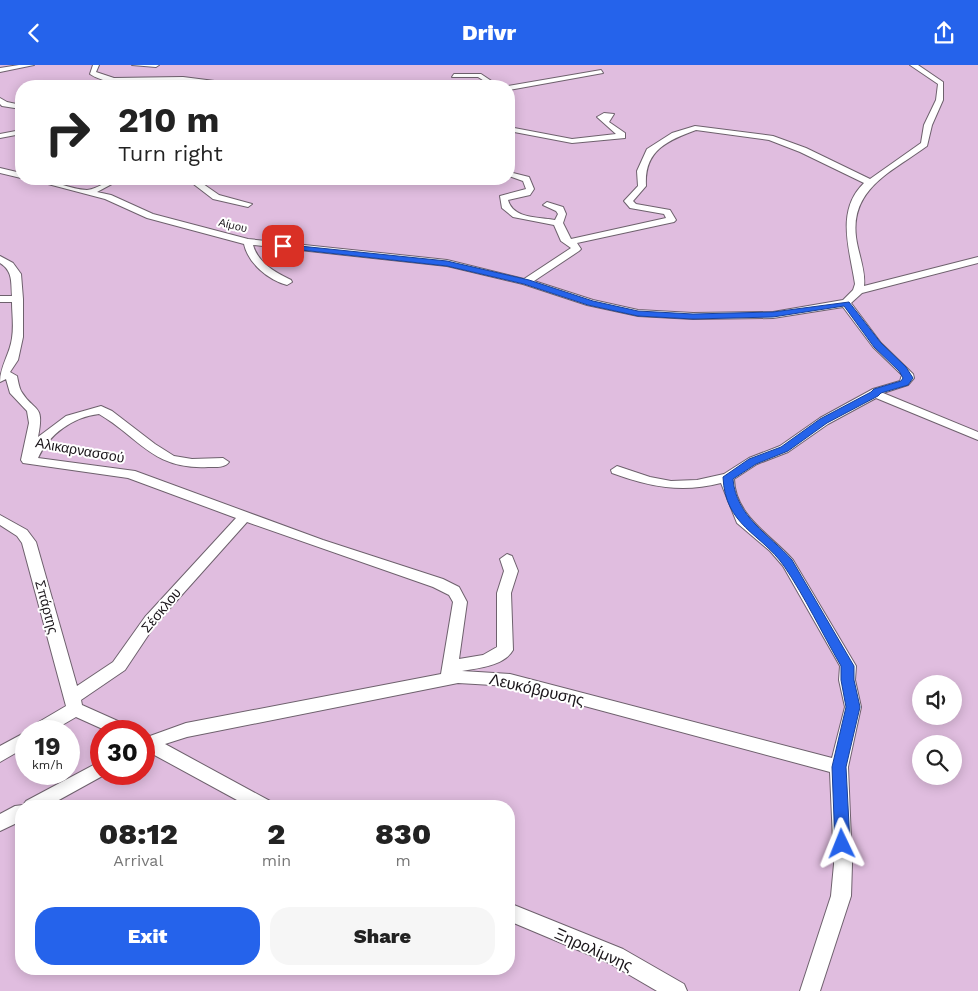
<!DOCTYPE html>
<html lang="en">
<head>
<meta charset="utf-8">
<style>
	:root { --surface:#fff; --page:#f6f6f6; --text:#222; --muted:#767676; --accent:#2563eb }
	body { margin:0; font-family:"Work Sans",sans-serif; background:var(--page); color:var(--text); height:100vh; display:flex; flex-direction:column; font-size:19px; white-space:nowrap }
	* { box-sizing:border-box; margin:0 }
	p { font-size:16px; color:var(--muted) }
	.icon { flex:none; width:28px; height:28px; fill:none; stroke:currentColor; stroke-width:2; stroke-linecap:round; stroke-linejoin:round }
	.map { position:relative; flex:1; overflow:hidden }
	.sheet { position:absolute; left:15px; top:735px; width:500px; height:175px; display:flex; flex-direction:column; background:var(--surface); border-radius:20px; box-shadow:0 2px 12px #0003 }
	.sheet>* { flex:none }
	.top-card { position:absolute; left:15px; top:15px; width:500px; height:105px; border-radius:20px; box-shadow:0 2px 12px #0003; background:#fff; color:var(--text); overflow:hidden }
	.controls { position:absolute; left:912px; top:610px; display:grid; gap:10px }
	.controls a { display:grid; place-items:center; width:50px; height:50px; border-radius:50%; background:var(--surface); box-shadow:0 2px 12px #0003; font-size:25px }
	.speed { position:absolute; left:15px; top:655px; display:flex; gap:10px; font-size:25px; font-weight:700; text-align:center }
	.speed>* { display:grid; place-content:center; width:65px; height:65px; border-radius:50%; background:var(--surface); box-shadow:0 2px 12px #0003; line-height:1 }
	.speed small { font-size:12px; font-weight:400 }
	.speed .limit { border:8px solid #d22; background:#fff; color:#111 }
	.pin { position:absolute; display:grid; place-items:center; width:42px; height:42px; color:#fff; margin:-21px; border-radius:10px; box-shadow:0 2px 8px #0006 }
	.me { position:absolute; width:55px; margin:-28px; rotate:358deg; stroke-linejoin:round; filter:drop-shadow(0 0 4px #0008) }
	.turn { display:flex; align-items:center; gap:18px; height:105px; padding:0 20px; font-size:22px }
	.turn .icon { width:65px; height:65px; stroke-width:2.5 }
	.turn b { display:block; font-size:35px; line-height:42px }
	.eta { display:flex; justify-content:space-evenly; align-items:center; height:85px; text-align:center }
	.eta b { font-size:30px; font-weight:800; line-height:35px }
	.action { display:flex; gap:10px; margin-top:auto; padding:10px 20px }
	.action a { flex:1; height:58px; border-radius:20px; background:var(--accent); color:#fff; font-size:20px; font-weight:800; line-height:58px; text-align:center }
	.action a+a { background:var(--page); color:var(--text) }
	header { display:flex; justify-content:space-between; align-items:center; height:65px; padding:0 20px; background:var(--accent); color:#fff; font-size:22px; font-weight:800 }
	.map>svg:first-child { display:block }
	.green { fill:#e0bddf; fill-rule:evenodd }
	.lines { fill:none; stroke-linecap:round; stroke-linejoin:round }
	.minor-casing { stroke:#6e616d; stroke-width:2 }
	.minor { fill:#fff; fill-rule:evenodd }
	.route { fill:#2563eb; stroke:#184099 }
	.labels { text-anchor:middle; stroke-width:4; stroke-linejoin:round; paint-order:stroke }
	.far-street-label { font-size:11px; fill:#191419; stroke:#fff }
	.street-label { font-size:14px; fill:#191419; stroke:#fff }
	.near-street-label { font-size:16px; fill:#191419; stroke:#fff }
</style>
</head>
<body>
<header><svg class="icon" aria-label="back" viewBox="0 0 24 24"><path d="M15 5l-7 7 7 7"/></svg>Drivr<svg class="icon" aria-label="share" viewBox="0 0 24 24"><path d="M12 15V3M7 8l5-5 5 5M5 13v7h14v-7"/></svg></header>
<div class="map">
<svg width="978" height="926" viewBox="0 0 978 926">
	<rect width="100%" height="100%" fill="#faebf9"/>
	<!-- green -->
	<path class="green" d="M0,0h978v926h-978zM21,21h488v93h-488zM921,619h33v32h-33zM26,666h43v43h-43zM101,666h43v43h-43zM921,679h33v32h-33zM21,741h488v163h-488z"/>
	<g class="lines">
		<!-- minor casing -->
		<g class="minor-casing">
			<path id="minor" d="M19,0h15l-34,7v-4z
				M93,0h6l-3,7 18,6 69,-1 71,9c-23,2 -46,-3 -69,-5 -27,-2 -72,9 -95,-7z
				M132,0h27l-3,2z
				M910,0h8l25,17v18l-11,25 -5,21c-34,25 -77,42 -71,91 2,16 10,34 8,49l114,-29v6l-116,30 -11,10 30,40 32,31 1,4 -6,7 -25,8 95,39v8l-102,-42 -48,26 -40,28 -31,12 -23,15c1,37 37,56 59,81l63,106 -1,14 6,27 -13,60 4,97 -1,32 -31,95h-20l31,-95 3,-32 -4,-92 -320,-86 -52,-3 -271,54 -22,7 105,57 3,5h-25l-101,-55 -3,1v-18l6,2 36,-13 255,-49 12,-72 -4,-7 -16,-8 -186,-65 -92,103 -30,45 -44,30 1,5 47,21 2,5h-24l-31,-14 -24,14h-22l2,-5 34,-20 -44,-163 -5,-7 -17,-11v-10l27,15 9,12 41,144 36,-24 32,-45 91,-99 -108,-40 -105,-15 -2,-3 8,-37 -2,-12 -17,-18 -4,-14 -6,3c0,-16 10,-28 12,-44 2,-12 0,-25 0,-36h-12v-6h12c-1,-14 1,-25 -12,-33v-7l13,7 8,11 2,25v38l-5,23 -8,12 7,4c1,5 2,11 4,15 13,22 24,11 17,46l28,-21 35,-10 11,5 43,33 19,12 18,3 31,-1 6,4c-4,6 -14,5 -21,5 -55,3 -68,-29 -109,-53 -26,3 -50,20 -61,44l97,13 188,69 120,39 16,8 8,15 -8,57 24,-4 14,-8v-54l7,-22 -4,-12 7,-5 5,2 6,15 -7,22 2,57c-9,16 -35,18 -51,21l48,3 322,84 13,-51 -6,-27 1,-14 -57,-100 -13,-15 -33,-28 -16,-40c-39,10 -71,4 -109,-10l-1,-3 6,-4 33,11 21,4 26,-1 27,-6 25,-16 31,-12 40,-28 53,-29 27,-8 2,-6 -29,-28 -30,-40 -70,11 -80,1 -55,-3 -51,-11 -64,-21 -76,-18 -194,-21c5,18 22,27 38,35l1,2 -5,3c-19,-5 -39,-22 -43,-41l-97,-26 -42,-19 -76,-20c21,-1 42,11 58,11 12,-1 20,-11 34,-11l-24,13 14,3 42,19 95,25 199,21 77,19 47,-31 -10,-7 -7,-16 -41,-8 -11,-9 -2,-12 26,-7 -3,-8 -14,-5v-4l20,5 5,12 -4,6 -22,5c5,19 31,17 47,20l3,-6 -2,-3 -13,-6 4,-3 16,5 3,7 -3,9 8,16 95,-21 -2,-4 -34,-6 -6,-7 14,-15 -1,-15 10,-22 25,-16 23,-7 78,10 33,12 64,31 51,-36 3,-18 12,-25 2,-16zM696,65l73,10 31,12 64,31c-29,28 -14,67 -9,101l-2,6 -10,10 -70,12 -80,1 -55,-3 -45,-10 -59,-19 45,-30 2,-2 -4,-6 97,-21 2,-2 -6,-10 -34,-6 -3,-3 13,-15c-2,-35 20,-45 50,-56z
				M601,5l2,3 -94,17 -1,-4z
				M454,9h27l18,12h-7l-14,-9h-26z
				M0,33l7,4 14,3v4l-19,-3 -2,-2z
				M604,48l10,1 -5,8 16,11v5l-53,5 -63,-12v-4l63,12 44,-5 -19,-17z
				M21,65v4l-21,4v-4z
				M0,103l21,5v5l-21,-5z
				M187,114h9l23,16 33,9 -4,3 -35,-8z
				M26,667v15l-26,15v-16z
				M101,696v13h5l-58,32h-27v15l-21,10v-17l15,-8 8,-1 3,-4z
				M509,838l114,46 61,35 3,7h-30l-48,-28 -100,-42z"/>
		</g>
		<!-- minor -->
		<use href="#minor" class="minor"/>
	</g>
	<!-- route -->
	<path class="route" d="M280,179l167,17 82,19 64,21 45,10 55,3 80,-2 76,-10 32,41 25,24 7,11 -5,7 -27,8 -3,3 -51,27 -39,28 -32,13 -23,15c3,38 36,55 59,81l62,106v14l6,27 -14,60 4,77 -2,5 -6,2 -5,-2 -2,-5 -3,-77 14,-60 -5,-27v-14c-19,-33 -36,-69 -57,-100 -23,-33 -59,-40 -61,-89l26,-18 32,-12 39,-28 51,-27 3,-3 27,-8 2,-3 -4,-7 -25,-24 -30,-41 -71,11 -80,2 -55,-3 -50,-11 -64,-21 -77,-18 -164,-18h-3z"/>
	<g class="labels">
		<!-- far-street labels -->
		<g class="far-street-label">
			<text transform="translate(233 160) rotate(14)" y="4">Αίμου</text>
		</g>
		<!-- street labels -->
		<g class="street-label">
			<text transform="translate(80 385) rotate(10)" y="5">Αλικαρνασσού</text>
			<text transform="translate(47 542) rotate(75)" y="5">Σπάρτης</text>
			<text transform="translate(161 545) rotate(-50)" y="5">Σέσκλου</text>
		</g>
		<!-- near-street labels -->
		<g class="near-street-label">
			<text transform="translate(537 624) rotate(13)" y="6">Λευκόβρυσης</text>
			<text transform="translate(594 884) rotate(24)" y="6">Ξηρολίμνης</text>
		</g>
	</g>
</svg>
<div class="controls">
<a><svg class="icon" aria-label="sound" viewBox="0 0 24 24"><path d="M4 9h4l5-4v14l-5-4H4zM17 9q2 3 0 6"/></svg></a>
<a><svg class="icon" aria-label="search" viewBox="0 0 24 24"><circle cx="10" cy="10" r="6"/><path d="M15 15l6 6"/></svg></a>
</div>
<div class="speed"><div>19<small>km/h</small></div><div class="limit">30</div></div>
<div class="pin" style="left:283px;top:181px;background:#d93025"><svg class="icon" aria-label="arrive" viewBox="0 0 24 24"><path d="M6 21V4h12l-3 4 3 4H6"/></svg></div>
<svg class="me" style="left:842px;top:779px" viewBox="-20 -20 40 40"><path d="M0-17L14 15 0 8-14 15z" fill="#2563eb" stroke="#fff" stroke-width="4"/></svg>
<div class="top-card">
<div class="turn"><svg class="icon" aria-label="right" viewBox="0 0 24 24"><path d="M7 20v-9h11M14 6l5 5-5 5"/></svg><div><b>210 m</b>Turn right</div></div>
</div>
<section class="sheet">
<div class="eta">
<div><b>08:12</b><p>Arrival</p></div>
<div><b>2</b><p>min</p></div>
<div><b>830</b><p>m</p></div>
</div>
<div class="action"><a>Exit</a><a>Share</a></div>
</section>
</div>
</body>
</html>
